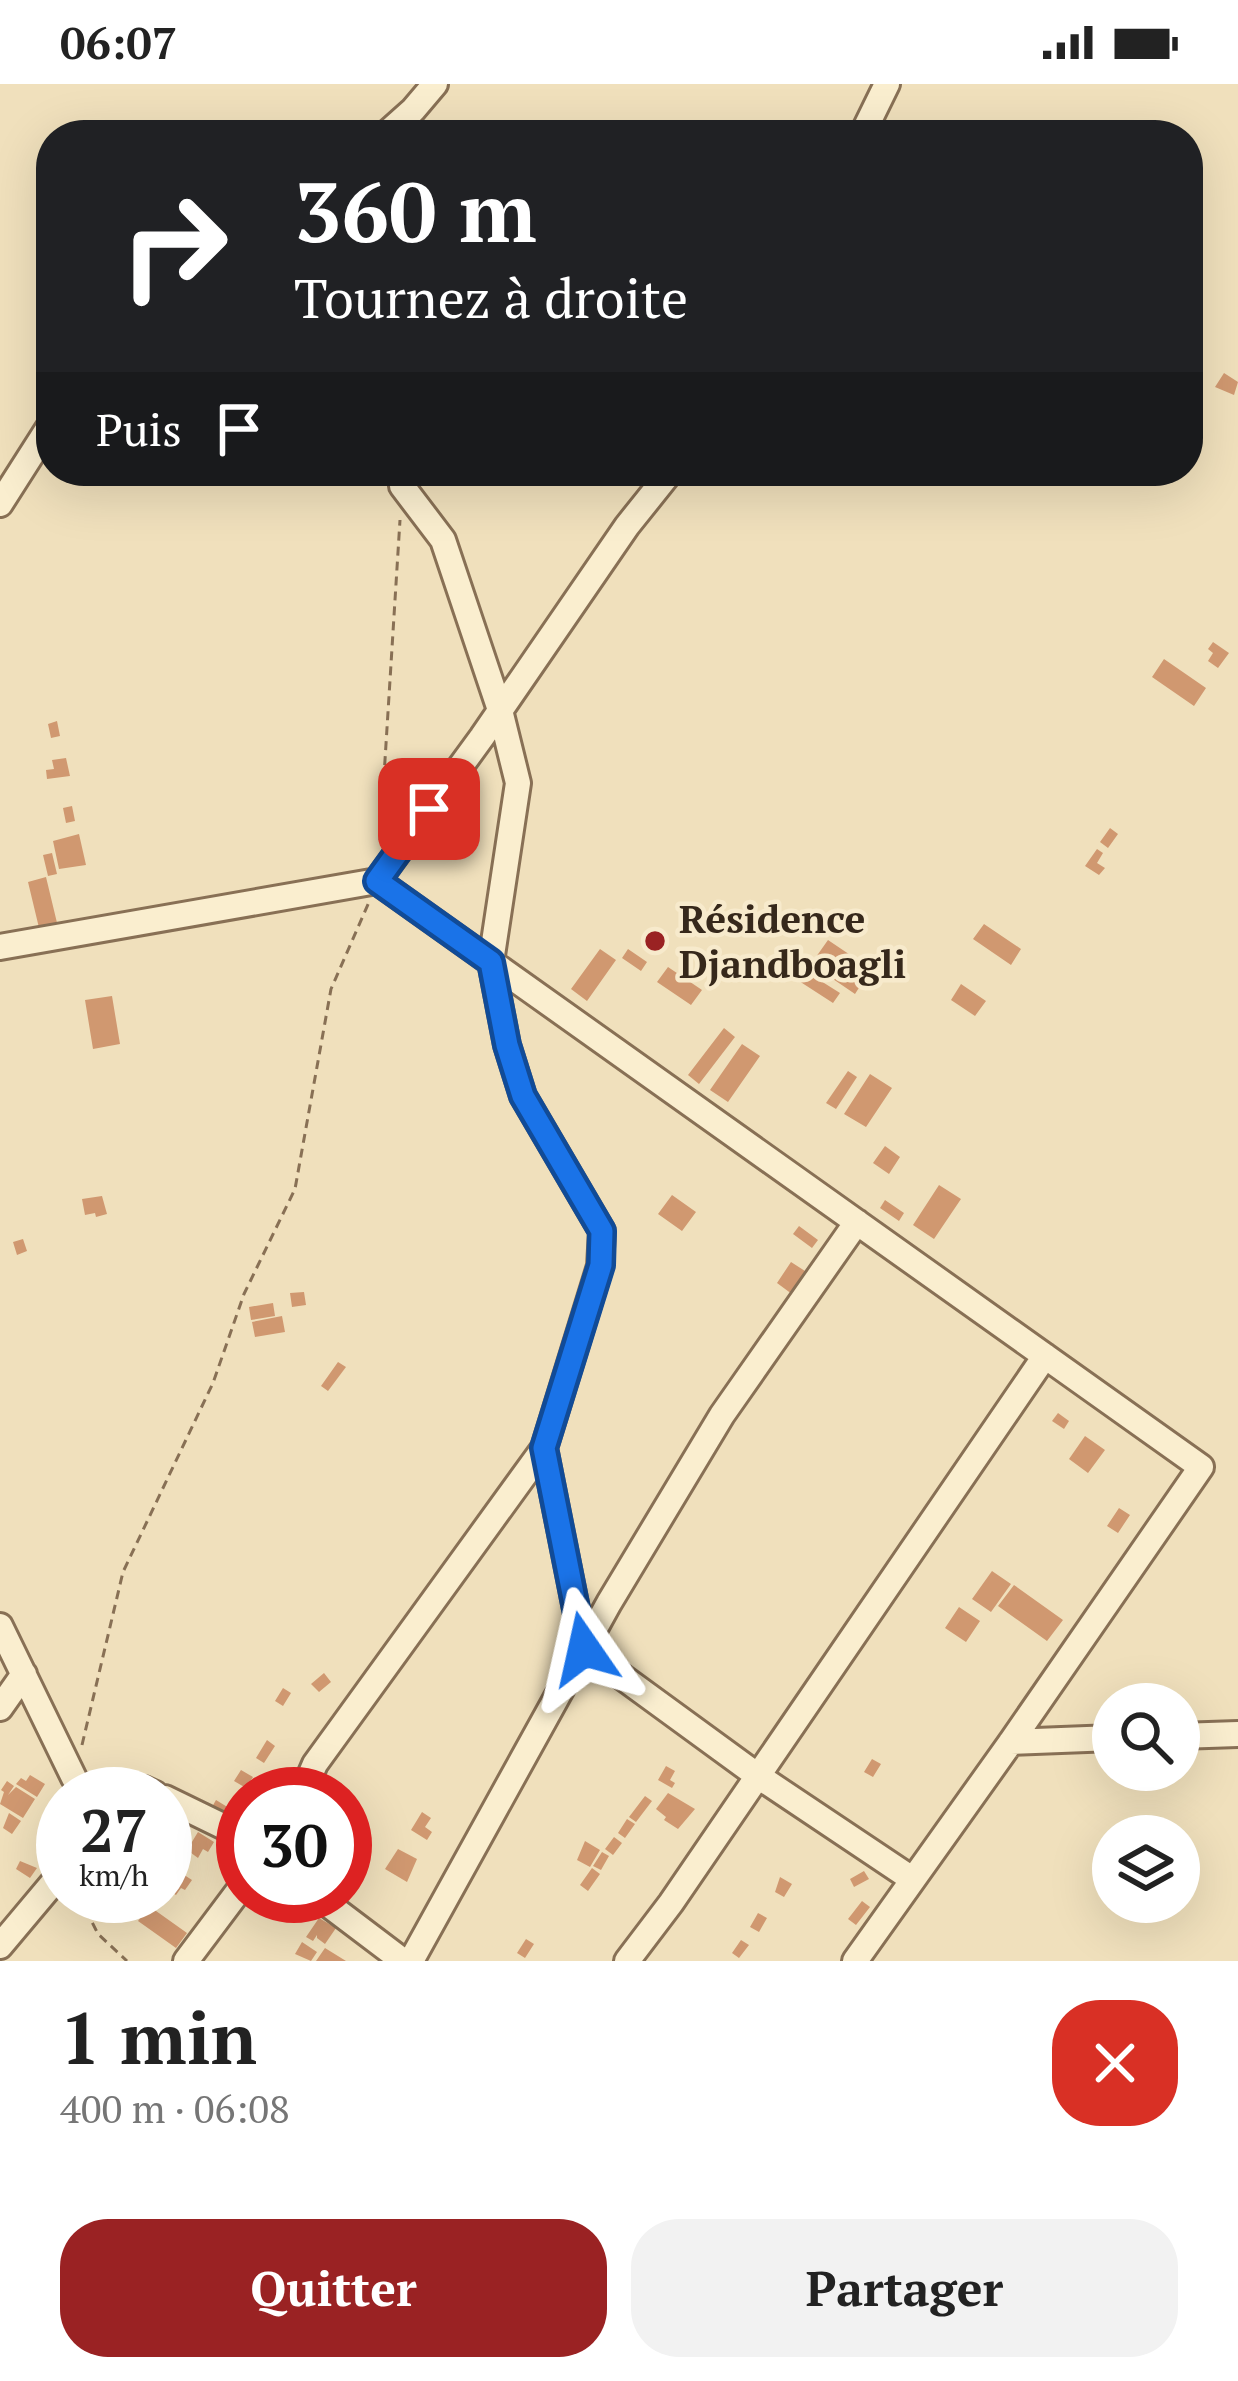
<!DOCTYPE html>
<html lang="fr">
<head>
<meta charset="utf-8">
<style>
	:root { --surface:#fff; --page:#f2f2f2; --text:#222; --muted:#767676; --accent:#9a2223 }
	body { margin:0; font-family:"PT Serif",serif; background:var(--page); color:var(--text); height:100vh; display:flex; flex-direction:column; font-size:45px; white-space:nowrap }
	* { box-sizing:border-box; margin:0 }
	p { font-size:39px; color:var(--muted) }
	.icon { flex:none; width:66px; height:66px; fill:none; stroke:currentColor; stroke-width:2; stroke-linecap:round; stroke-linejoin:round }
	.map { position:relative; height:1877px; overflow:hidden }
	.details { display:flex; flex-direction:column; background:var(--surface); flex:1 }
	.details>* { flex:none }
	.guide { position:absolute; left:36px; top:36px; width:1167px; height:366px; border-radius:48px; box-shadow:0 12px 48px #0002; background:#202124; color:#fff; overflow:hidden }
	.fabs { position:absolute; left:1092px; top:1599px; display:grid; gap:24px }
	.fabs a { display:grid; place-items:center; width:108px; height:108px; border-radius:50%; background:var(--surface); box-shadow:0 12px 48px #0002; font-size:60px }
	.speed { position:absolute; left:36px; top:1683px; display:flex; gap:24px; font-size:60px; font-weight:700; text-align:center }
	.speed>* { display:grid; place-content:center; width:156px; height:156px; border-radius:50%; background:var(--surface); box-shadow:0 12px 48px #0002; line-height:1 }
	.speed small { font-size:30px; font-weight:400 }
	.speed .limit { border:18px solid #d22; background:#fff; color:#111 }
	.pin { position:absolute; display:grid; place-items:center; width:102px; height:102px; color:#fff; margin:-51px; border-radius:24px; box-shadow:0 6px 18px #0006 }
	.me { position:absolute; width:132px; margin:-66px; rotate:349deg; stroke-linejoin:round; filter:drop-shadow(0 0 9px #0008) }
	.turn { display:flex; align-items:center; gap:42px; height:252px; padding:0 60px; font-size:54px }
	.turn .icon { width:156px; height:156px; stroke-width:2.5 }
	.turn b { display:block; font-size:84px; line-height:102px }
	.then { display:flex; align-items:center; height:114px; padding:0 60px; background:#0003; gap:24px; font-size:45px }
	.round { display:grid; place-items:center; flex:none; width:126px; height:126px; border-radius:48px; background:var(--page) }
	.summary { display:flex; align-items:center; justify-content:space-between; height:204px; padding:0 60px }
	h1 { font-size:72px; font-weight:700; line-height:90px }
	.primary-button { display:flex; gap:24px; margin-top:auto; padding:24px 60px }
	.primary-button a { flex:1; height:138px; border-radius:48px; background:var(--accent); color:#fff; font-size:48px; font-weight:700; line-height:138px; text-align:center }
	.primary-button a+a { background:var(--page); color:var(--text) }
	.status { display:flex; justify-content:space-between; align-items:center; height:84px; padding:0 60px; background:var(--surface); direction:ltr }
	.status svg { height:33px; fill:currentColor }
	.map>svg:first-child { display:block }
	.building { fill:#d09870 }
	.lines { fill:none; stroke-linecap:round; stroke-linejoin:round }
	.minor-casing { stroke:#887055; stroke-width:30 }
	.path { stroke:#887055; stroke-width:3; stroke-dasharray:9 6; stroke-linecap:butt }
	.minor { stroke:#faeecf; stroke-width:24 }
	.route-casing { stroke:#114b97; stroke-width:30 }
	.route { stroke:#1a73e8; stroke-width:21 }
	.poi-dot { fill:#9a2223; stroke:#f7eacc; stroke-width:4.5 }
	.labels { text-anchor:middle; stroke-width:9; stroke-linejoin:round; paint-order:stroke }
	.poi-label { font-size:39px; font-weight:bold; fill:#36281b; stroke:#f7eacc; text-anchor:start }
</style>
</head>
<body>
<div class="status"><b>06:07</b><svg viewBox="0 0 49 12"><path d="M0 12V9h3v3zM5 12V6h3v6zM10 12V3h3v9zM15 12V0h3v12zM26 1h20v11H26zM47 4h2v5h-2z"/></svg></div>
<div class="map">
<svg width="1238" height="1877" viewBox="0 0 1238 1877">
	<rect width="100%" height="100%" fill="#f0e0bc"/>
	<!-- building -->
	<path class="building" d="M1224,289l14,9 -4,13 -19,-8z
		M1213,558l16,11 -11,15 -10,-7 5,-8 -5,-4z
		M1164,575l42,29 -12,18 -42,-29z
		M57,637l3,15 -9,2 -3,-14z
		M66,674l4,18 -23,3 -1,-9 8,-1 -2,-9z
		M72,722l3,15 -9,2 -3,-15z
		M1110,744l8,6 -10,14 -8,-6z
		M79,750l7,31 -27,4 -6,-28z
		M1097,765l6,4 -6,10 8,5 -6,7 -14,-9z
		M52,769l5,21 -9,2 -5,-21z
		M46,793l12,50 -18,5 -12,-50z
		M984,840l37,25 -10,16 -38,-26z
		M828,856l43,29 -16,25 -44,-30z
		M600,865l16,11 -29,41 -16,-12z
		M628,865l19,13 -6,9 -19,-13z
		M668,883l34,23 -11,15 -34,-23z
		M805,887l35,22 -7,10 -34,-22z
		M961,900l25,17 -11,15 -24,-16z
		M112,912l8,48 -27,5 -8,-49z
		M724,944l11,9 -36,47 -11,-9z
		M742,960l18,12 -32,46 -18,-12z
		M848,987l9,6 -21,32 -10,-6z
		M870,990l22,14 -26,39 -22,-13z
		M885,1062l15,11 -11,17 -16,-11z
		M939,1101l22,14 -27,40 -21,-14z
		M672,1111l24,17 -14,19 -24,-17z
		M102,1112l5,18 -11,3 -1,-4 -10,2 -3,-16z
		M885,1116l19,13 -5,8 -19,-13z
		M799,1142l19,14 -6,8 -19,-14z
		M23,1155l4,12 -10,4 -4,-13z
		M791,1178l14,9 3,-4 10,7 -18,26 -23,-17z
		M304,1208l2,13 -14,2 -2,-14z
		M273,1219l2,13 -24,4 -2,-13z
		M282,1232l3,16 -30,5 -3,-15z
		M338,1278l8,5 -18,24 -7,-5z
		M1058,1329l11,8 -5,8 -12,-8z
		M1085,1352l20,14 -17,23 -19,-14z
		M1119,1424l11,7 -12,18 -11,-7z
		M992,1487l19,13 -20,28 -19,-13z
		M1014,1501l49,35 -16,21 -49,-35z
		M959,1523l21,14 -14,21 -21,-14z
		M324,1589l7,9 -12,10 -8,-8z
		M283,1604l8,5 -8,13 -8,-5z
		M267,1656l8,6 -11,17 -8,-5z
		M872,1675l9,5 -8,13 -9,-5z
		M666,1682l9,5 -5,9 5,3 -3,5 -14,-8z
		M241,1686l12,7 -7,11 -12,-7z
		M30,1691l15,9 -8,13 -21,-13 5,-6 5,3z
		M7,1697l7,5 -6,9 8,-8 19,12 -12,19 -23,-14 4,-12 -3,-2z
		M668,1709l27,16 -17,20 -14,-9 2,-3 -10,-8z
		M645,1712l7,5 -16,21 -7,-5z
		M216,1716l26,16 -4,7 -26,-16z
		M422,1728l9,6 -6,9 7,5 -5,8 -16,-10z
		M9,1729l12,8 -9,13 -9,-6z
		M627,1735l8,5 -10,14 -7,-5z
		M198,1748l16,10 -6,10 -5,-3 -5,9 -11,-8z
		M614,1753l8,6 -9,12 -8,-6z
		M585,1757l15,9 -10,17 -13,-7z
		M398,1765l19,10 -10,23 -22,-13z
		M602,1768l7,4 -8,14 -8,-4z
		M20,1777l17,7 -7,10 -14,-9z
		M592,1784l8,6 -12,17 -8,-6z
		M175,1785l17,11 -7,10 -4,-2 -5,7 -11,-7z
		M864,1787l5,8 -15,8 -4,-8z
		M780,1793l12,7 -8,13 -9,-5z
		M862,1817l8,6 -14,18 -8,-6z
		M149,1822l38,27 -11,15 -38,-27z
		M758,1829l9,5 -8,14 -9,-5z
		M319,1834l17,10 -11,16 -8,-6v-3l-4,6 -7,-4z
		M526,1855l8,5 -9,14 -8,-5z
		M741,1856l8,5 -10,13 -7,-5z
		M302,1858l15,10 -6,9 -16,-7z
		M325,1864l21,13h-30z"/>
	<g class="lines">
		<!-- minor casing -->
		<g class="minor-casing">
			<path id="minor" d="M385,51l28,-25 22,-26
				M862,51l25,-51
				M402,402l41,54 57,170 18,73 -27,179 16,83 16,51 79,135 -2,35 -56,182 40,201 174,127 154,103
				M0,420l51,-80
				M377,797l824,586 -190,275 -156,219
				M0,863l377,-66 105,-144 145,-211 44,-55
				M0,1542l74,152
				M0,1624l24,-34
				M1179,1652l59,-2
				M1011,1658l102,-4
				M140,1710l4,-5 11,5
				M302,1710l13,-30 229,-316
				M165,1714l78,38
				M317,1812l86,65
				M0,1862l63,-75
				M186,1877l57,-76
				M411,1877l198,-358 113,-188 135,-193
				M627,1877l44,-58 374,-547"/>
		</g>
		<!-- path -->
		<path class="path" d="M380,756l20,-320
			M82,1661l41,-173 90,-189 31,-89 51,-105 36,-200 38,-87
			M79,1812l19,38 29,27"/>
		<!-- minor -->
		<use href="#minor" class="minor"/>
	</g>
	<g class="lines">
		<!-- route casing -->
		<g class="route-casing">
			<path id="route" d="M429,725l-52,72 114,81 16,83 16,51 79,135 -1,34 -57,183 40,201"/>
		</g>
		<!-- route -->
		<use href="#route" class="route"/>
	</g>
	<!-- markers -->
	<circle class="poi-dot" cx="655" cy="857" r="12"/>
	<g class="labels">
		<!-- poi labels -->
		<g class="poi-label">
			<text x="679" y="849">Résidence<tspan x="679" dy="45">Djandboagli</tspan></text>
		</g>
	</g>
</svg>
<div class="fabs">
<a><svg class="icon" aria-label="search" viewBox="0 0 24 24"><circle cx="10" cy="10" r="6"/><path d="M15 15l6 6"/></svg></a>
<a><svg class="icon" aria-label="layers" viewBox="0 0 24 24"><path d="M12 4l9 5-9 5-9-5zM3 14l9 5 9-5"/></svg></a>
</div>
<div class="speed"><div>27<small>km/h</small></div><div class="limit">30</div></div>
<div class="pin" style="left:429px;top:725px;background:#d93025"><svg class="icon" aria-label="arrive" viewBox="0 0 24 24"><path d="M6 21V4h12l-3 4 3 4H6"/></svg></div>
<svg class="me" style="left:584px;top:1565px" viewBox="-20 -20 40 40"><path d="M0-17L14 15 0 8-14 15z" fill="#1a73e8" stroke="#fff" stroke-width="4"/></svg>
<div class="guide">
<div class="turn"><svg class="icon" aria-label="right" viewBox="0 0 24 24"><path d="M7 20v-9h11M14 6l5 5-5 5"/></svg><div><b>360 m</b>Tournez à droite</div></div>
<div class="then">Puis<svg class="icon" aria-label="arrive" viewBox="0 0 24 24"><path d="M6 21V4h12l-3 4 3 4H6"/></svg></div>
</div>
</div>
<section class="details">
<div class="summary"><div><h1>1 min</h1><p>400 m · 06:08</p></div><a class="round" style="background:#d93025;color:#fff"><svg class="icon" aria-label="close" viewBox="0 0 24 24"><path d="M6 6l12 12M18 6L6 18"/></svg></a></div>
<div class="primary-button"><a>Quitter</a><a>Partager</a></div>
</section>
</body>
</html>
